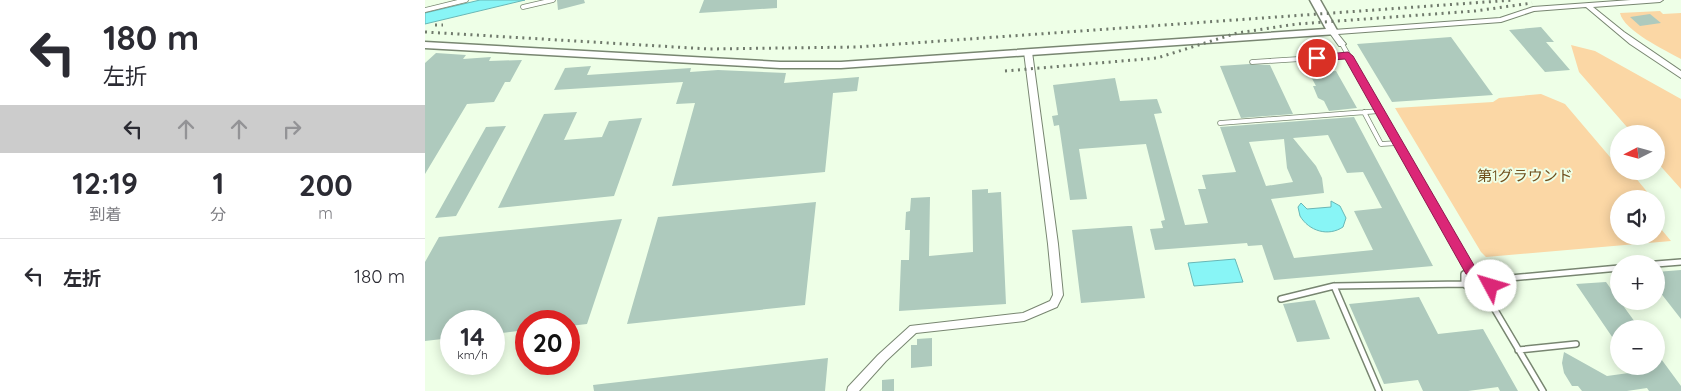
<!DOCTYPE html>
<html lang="ja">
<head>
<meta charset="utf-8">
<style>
	:root { --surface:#fff; --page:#f7f7f7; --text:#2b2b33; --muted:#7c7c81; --line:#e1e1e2 }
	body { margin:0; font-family:Quicksand,"Noto Sans JP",sans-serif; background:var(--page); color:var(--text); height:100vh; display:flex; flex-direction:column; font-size:19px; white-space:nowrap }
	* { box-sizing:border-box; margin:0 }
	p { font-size:16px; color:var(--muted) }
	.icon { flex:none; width:28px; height:28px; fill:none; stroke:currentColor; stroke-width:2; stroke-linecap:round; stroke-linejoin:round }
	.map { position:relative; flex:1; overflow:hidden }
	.details { display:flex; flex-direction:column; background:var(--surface); width:425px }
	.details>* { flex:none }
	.top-card { background:#fff; color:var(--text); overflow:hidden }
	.needle { width:32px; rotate:264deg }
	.fabs { position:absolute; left:1185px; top:125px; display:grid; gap:10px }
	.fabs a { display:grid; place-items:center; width:55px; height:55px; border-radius:50%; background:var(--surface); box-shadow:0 2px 12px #0003; font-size:25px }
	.speed { position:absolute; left:15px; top:310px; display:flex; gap:10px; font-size:25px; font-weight:700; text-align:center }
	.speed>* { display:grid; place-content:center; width:65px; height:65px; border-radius:50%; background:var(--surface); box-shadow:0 2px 12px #0003; line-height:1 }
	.speed small { font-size:12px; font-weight:400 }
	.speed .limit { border:8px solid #d22; background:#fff; color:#111 }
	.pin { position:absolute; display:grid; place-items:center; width:42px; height:42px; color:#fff; margin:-21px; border:2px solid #fff; border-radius:50%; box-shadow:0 1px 5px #0007 }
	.me { position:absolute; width:55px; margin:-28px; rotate:309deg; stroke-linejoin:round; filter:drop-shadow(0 0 4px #0008) }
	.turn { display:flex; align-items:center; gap:18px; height:105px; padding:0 20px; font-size:22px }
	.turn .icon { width:65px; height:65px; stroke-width:2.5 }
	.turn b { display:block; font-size:35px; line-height:42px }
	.lanes { display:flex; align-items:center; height:48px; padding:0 20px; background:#0003; justify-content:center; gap:25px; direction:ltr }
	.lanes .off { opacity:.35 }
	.eta { display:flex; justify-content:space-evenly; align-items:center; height:85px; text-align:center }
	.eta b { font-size:30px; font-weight:700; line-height:35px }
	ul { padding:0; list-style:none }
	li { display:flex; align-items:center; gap:15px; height:75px; padding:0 20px; border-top:1px solid var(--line) }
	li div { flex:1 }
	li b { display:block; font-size:19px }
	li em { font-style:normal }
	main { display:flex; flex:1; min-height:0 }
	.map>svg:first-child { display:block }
	.green { fill:#fbd7a5 }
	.water { fill:#88f5f6; stroke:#69b7b6 }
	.building { fill:#aecabd; fill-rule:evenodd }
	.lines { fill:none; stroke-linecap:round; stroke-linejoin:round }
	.lane-far1-casing { stroke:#788671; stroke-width:5.5 }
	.lane-casing { stroke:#788671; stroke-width:8 }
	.street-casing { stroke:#788671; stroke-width:2 }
	.secondary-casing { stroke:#788671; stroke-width:3 }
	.lane-far1 { stroke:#fff; stroke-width:4 }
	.lane { stroke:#fff; stroke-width:5 }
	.street { fill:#fff; fill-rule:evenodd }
	.secondary { fill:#fff; fill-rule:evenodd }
	.rail { stroke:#707a6c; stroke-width:3; stroke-dasharray:2 4.5; stroke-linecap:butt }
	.route { fill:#db2777; stroke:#8e194d }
	.labels { text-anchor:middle; stroke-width:4; stroke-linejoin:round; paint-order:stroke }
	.park-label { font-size:15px; fill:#6f4f1d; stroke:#eeffe7 }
</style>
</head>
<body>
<main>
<section class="details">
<div class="top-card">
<div class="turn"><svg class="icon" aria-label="left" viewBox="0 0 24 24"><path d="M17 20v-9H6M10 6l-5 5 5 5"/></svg><div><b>180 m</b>左折</div></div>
<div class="lanes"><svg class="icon" aria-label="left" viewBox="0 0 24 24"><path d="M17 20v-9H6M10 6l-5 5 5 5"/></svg><svg class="icon off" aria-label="ahead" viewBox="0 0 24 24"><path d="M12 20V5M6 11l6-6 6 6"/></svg><svg class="icon off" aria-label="ahead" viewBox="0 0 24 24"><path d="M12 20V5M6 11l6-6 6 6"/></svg><svg class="icon off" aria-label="right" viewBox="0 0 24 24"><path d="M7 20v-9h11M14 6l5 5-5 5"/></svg></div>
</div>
<div class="eta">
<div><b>12:19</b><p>到着</p></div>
<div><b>1</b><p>分</p></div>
<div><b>200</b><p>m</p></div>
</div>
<ul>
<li><svg class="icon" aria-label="left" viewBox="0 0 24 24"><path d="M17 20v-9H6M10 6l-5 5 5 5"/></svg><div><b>左折</b></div><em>180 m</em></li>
</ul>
</section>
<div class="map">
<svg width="1256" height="391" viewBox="0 0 1256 391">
	<rect width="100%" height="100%" fill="#eeffe7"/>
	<!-- green -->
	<path class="green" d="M1235,11l3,3 18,-1v46c-16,-9 -57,-28 -61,-46z
		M1146,45l24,6 86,48v90l-25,-28v-27h-23l-54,-62z
		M1116,94l24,10 45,53 9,1v13h11l23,28h-34v37h37v-13l15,18 -185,16 -5,-5 -86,-144 98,-6 6,-4z"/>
	<!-- water -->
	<path class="water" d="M55,0h45l-100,24v-11z
		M906,201l9,5 6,12 -3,9c-15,10 -34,4 -43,-11l-2,-9 3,-4 6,6 24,-2z
		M810,259l8,23 -49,4 -6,-23z"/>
	<!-- building -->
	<path class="building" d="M132,0h27l1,3 -27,7z
		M279,0h73v8l-78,5z
		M1225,14l11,9 -21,3 -10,-9z
		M1116,27l13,15h-8l24,28 -25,2 -36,-42z
		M1026,37l42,58 -101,7 -35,-58z
		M11,53l30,2 -3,4 28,-2 -2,4 33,-1 -12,22h-5l-11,20 -27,2 -42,70v-111z
		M824,64l21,1 23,49 -52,4 -21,-52z
		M166,66l-4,9 104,-7 -1,4 28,-2 68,3 -2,10 75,-6 -2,14 -24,2 -8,79 -153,14 23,-83 -19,1 7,-22 -129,8 11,-22z
		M911,71l21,37 -28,3 -5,-10 -6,-3 -5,-12h3l-7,-13z
		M690,78l5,23 37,-2 5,14 -8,1 31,111 23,-2 -10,-34h8l-4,-14 34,-3 -16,-45 134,-10 79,149 -159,14 -12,-35 -14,1 -1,-3 -92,7 -5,-21 13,-1 -2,-7 4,-1 -19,-76 -67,5 8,50 -17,1 -11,-75 -5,1 -2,-10 6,-1 -5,-30zM903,135l19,38 16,-1 19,36 -28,3 19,39 -79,8 -23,-59 53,-6 -2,-15 -6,-12 -23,-28zM859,139l3,29 6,14 -27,4 -17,-44z
		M152,112l-13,28 38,-3 7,-16 33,-3 -28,78 -116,12 46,-94z
		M81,126l-50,90 -21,2 51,-91z
		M563,189v4l13,-1 5,112 -107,7 2,-51h8l1,-30h-5l1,-18 4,-1 1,-13 19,-1 -1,59 44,-4 -1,-62z
		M391,202l-11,103 -178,19 31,-107z
		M197,219l-35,105 -18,2v-5h-43v9l-32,4v-13h-43v17l-26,3v-79l14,-25z
		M703,226h4l13,72 -64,5 -9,-73z
		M1256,270v49l-25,-32v-15z
		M1046,276l11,5 3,7 -13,-4 -4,-5z
		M1181,282l34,47h-21v18l-43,-63z
		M994,297l19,37 45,-5 35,62h-18l-2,-4 -30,4h-45l-5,-11 -34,4 -35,-80z
		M890,300l15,39 -33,3 -14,-38z
		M507,338v28l-21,2v-23h6v-6z
		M1139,352l43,24 29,-4 -4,-6h24v-14l25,34v5h-32l-2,-3 -20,3h-45l-4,-5h-6l-8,-13 -2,-10z
		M403,358l-3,33h-231l-1,-6z
		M469,379v12h-12v-11z"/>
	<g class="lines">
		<!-- lane-far1 casing -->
		<g class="lane-far1-casing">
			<path id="lane-far1" d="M98,7l30,-7
				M0,10l41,-10
				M917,44l74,130
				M827,62l96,-6
				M939,112l17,32 17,-1
				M795,123l160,-12"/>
		</g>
		<!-- lane casing -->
		<g class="lane-casing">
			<path id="lane" d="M990,172l56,99
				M1231,264l25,-2
				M1046,271c10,2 16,6 20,15l-3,6 -12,1 -12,-9v-10z
				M1064,280l130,-12
				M909,286l45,105
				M1060,293l58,98
				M856,299l53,-13 130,-2
				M1093,350l58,-6"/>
		</g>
		<!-- street casing -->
		<g class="street-casing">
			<path id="street" d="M1206,0h32l-3,2 -67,5 31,25 57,39v7l-51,-34 -44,-37 -52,4 -33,11 -163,12 8,10 -4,2h-3l-10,-14 4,-2 167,-12 33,-11z
				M600,50h3l4,2 26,192 5,51 -6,12 -33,14 -108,12 -30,28 -27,30h-12l1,-4 30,-32 32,-29 113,-13 27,-12 3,-6 -5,-51 -24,-192z"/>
		</g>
		<!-- secondary casing -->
		<g class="secondary-casing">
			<path id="secondary" d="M885,0h10l18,32 -1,2 -496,34h-61l-355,-20v-6l355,20h61l485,-33z"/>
		</g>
		<!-- lane-far1 -->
		<use href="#lane-far1" class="lane-far1"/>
		<!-- lane -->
		<use href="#lane" class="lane"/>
		<!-- street -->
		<use href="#street" class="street"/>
		<!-- secondary -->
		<use href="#secondary" class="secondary"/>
		<!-- rail -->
		<path class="rail" d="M10,25h8
			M0,32l284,17 148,-2 657,-47
			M580,71l152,-13 80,-25 60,-9 178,-13 57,-8"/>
	</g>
	<!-- route -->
	<path class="route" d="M923,52l5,4 122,211 13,4 9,15 -2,4h-9l-7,-11 -13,-5 -121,-215 -28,2 -5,-3 5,-3z"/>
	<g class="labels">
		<!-- park labels -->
		<g class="park-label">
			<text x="1100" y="181">第1グラウンド</text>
		</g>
	</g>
</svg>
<div class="fabs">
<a><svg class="needle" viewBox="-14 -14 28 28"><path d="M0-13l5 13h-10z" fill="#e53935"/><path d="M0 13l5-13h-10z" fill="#7c7c81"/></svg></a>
<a><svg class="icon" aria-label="sound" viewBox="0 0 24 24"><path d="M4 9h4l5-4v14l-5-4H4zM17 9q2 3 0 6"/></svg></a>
<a>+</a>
<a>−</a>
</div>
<div class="speed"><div>14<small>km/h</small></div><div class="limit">20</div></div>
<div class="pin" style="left:892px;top:58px;background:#d93025"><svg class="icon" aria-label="arrive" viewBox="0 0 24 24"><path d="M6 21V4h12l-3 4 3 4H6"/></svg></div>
<svg class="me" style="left:1066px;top:286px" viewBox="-20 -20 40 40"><circle r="19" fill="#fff"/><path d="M0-13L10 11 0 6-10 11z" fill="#db2777"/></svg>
</div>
</main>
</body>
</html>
